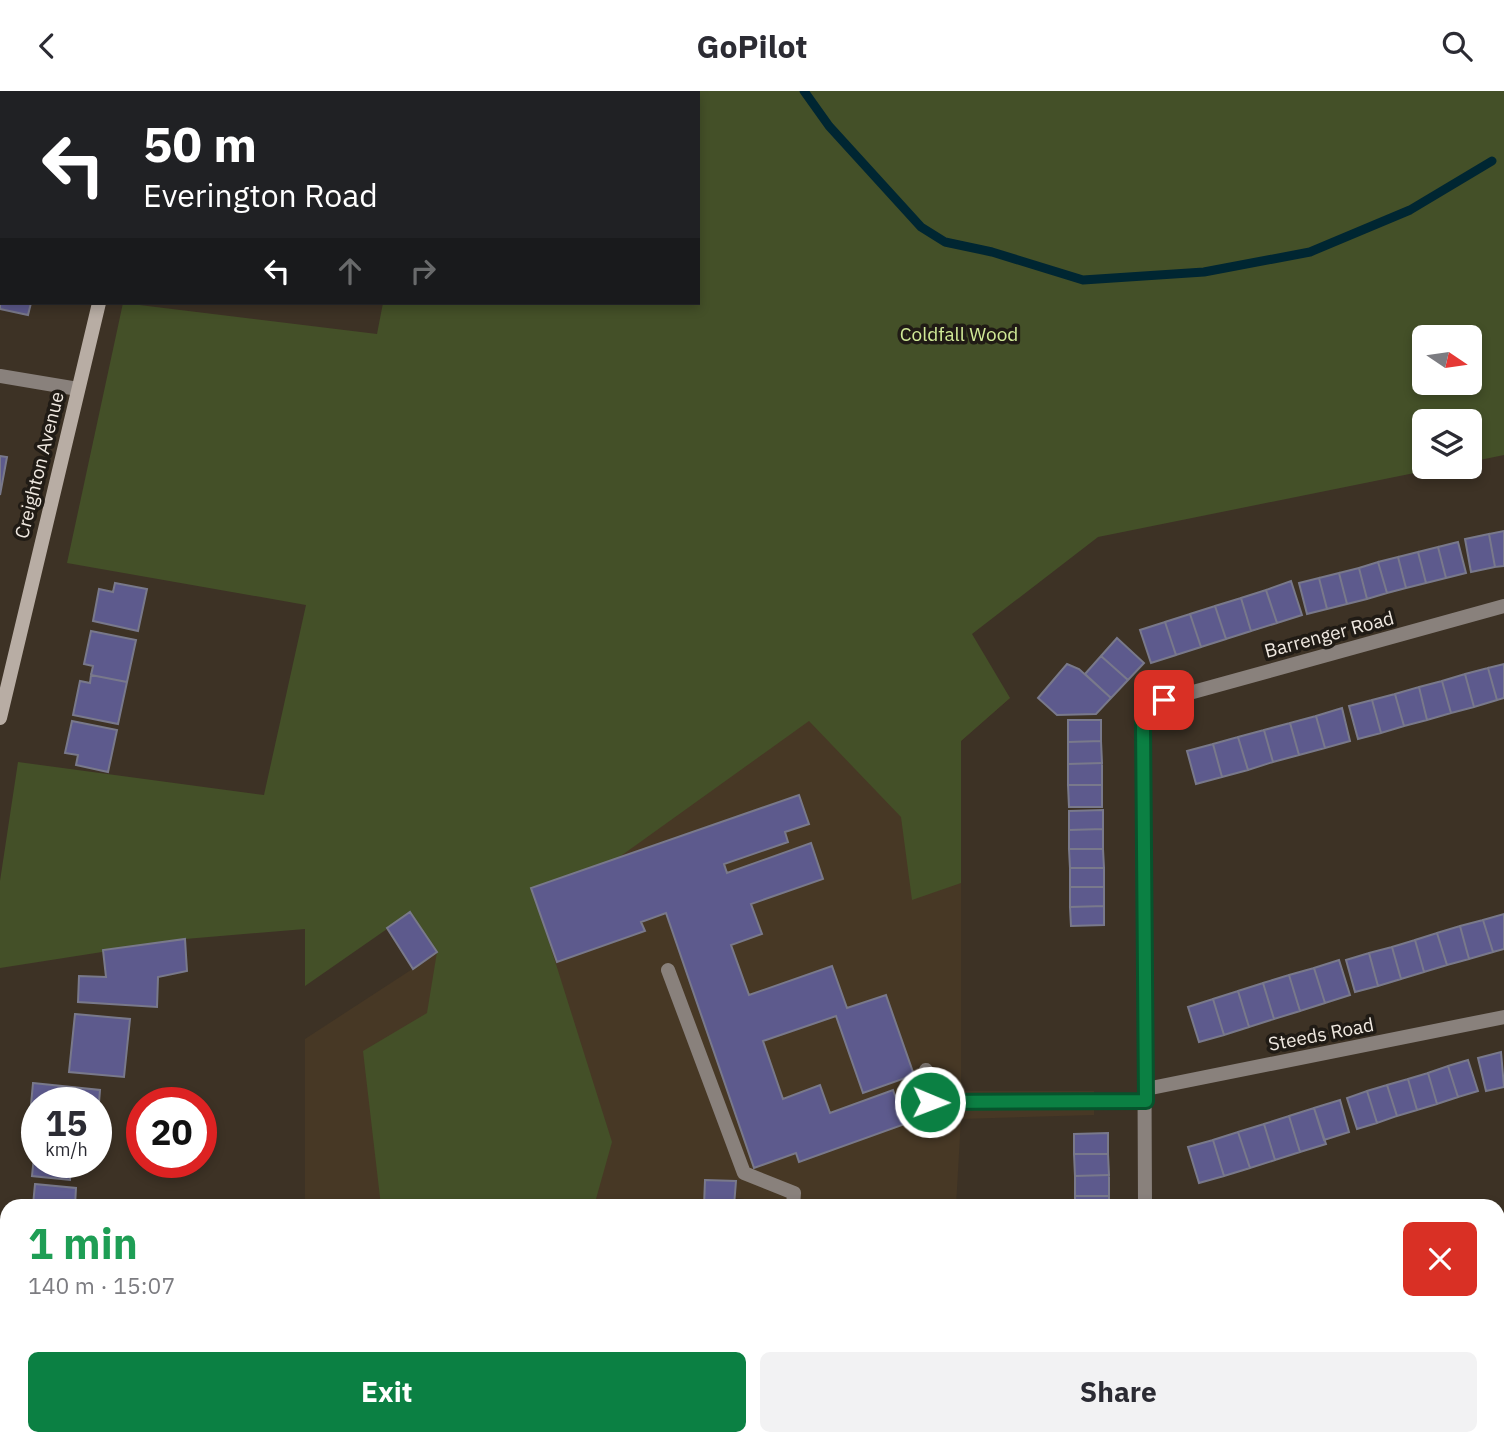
<!DOCTYPE html>
<html lang="en">
<head>
<meta charset="utf-8">
<style>
	:root { --surface:#fff; --page:#f2f2f3; --text:#2b2b33; --muted:#7c7c81; --accent:#0b8043 }
	body { margin:0; font-family:"IBM Plex Sans",sans-serif; background:var(--page); color:var(--text); height:100vh; display:flex; flex-direction:column; font-size:26px; white-space:nowrap }
	* { box-sizing:border-box; margin:0 }
	p { font-size:23px; color:var(--muted) }
	.icon { flex:none; width:38px; height:38px; fill:none; stroke:currentColor; stroke-width:2; stroke-linecap:round; stroke-linejoin:round }
	.map { position:relative; flex:1; overflow:hidden }
	.panel { position:absolute; left:0px; top:1108px; width:1505px; height:247px; display:flex; flex-direction:column; background:var(--surface); border-radius:21px 21px 0 0; box-shadow:0 4px 10px #0003 }
	.panel>* { flex:none }
	.banner { position:absolute; left:0px; top:0px; width:700px; height:214px; box-shadow:0 4px 10px #0003; background:#202124; color:#fff; overflow:hidden }
	.needle { width:46px; rotate:103deg }
	.buttons { position:absolute; left:1412px; top:234px; display:grid; gap:14px }
	.buttons a { display:grid; place-items:center; width:70px; height:70px; border-radius:10px; background:var(--surface); box-shadow:0 4px 10px #0003; font-size:35px }
	.speed { position:absolute; left:21px; top:996px; display:flex; gap:14px; font-size:35px; font-weight:700; text-align:center }
	.speed>* { display:grid; place-content:center; width:91px; height:91px; border-radius:50%; background:var(--surface); box-shadow:0 4px 10px #0003; line-height:1 }
	.speed small { font-size:18px; font-weight:400 }
	.speed .limit { border:10px solid #d22; background:#fff; color:#111 }
	.pin { position:absolute; display:grid; place-items:center; width:60px; height:60px; color:#fff; margin:-30px; border-radius:14px; box-shadow:0 4px 10px #0006 }
	.me { position:absolute; width:77px; margin:-38px; rotate:91deg; stroke-linejoin:round; filter:drop-shadow(0 0 5px #0008) }
	.turn { display:flex; align-items:center; gap:24px; height:147px; padding:0 28px; font-size:32px }
	.turn .icon { width:91px; height:91px; stroke-width:2.5 }
	.turn b { display:block; font-size:49px; line-height:60px }
	.lanes { display:flex; align-items:center; height:66px; padding:0 28px; background:#0003; justify-content:center; gap:35px; direction:ltr }
	.lanes .off { opacity:.35 }
	.round { display:grid; place-items:center; flex:none; width:74px; height:74px; border-radius:10px; background:var(--page) }
	.summary { display:flex; align-items:center; justify-content:space-between; height:119px; padding:0 28px }
	h1 { font-size:42px; font-weight:700; line-height:52px; color:#1e9e55 }
	.cta { display:flex; gap:14px; margin-top:auto; padding:14px 28px }
	.cta a { flex:1; height:80px; border-radius:10px; background:var(--accent); color:#fff; font-size:28px; font-weight:700; line-height:80px; text-align:center }
	.cta a+a { background:var(--page); color:var(--text) }
	header { display:flex; justify-content:space-between; align-items:center; height:91px; padding:0 28px; background:var(--surface); font-size:32px; font-weight:700 }
	.map>svg:first-child { display:block }
	.built { fill:#473825 }
	.green { fill:#445028; fill-rule:evenodd }
	.lines { fill:none; stroke-linecap:round; stroke-linejoin:round }
	.stream { stroke:#002632; stroke-width:9 }
	.building { fill:#5d5a8d; stroke:#79798b; stroke-width:2 }
	.lane { stroke:#89817c; stroke-width:14 }
	.street { stroke:#89817c; stroke-width:14 }
	.secondary { stroke:#b8ada4; stroke-width:14 }
	.route-casing { stroke:#07532c; stroke-width:18 }
	.route { stroke:#0b8043; stroke-width:12 }
	.labels { text-anchor:middle; stroke-width:7; stroke-linejoin:round; paint-order:stroke }
	.park-label { font-size:19px; fill:#d1ea97; stroke:#201b15 }
	.street-label { font-size:19px; fill:#f0e9e1; stroke:#201b15 }
</style>
</head>
<body>
<header><svg class="icon" aria-label="back" viewBox="0 0 24 24"><path d="M15 5l-7 7 7 7"/></svg>GoPilot<svg class="icon" aria-label="search" viewBox="0 0 24 24"><circle cx="10" cy="10" r="6"/><path d="M15 15l6 6"/></svg></header>
<div class="map">
<svg width="1504" height="1354" viewBox="0 0 1504 1354">
	<rect width="100%" height="100%" fill="#3d3225"/>
	<!-- built -->
	<path class="built" d="M930,486l80,121 -49,43v350h133v24l-133,4 -5,87h-170l-1,-3 -50,-5 -1,8h-429v-167l132,-86z"/>
	<!-- green -->
	<path class="green" d="M423,0h1081v364l-34,7v-40h-46v45h20l-346,70 -126,97 38,64 -49,43v142l-49,17 -11,-83 -92,-96 -191,137 -86,30 80,254 -18,64h-213l-18,-155 64,-38 10,-61 -27,-39 -105,73v-57l-120,10 -185,29v-87l18,-119 246,33 42,-190 -239,-42 56,-260 254,31 6,-31h315v-210zM1424,247h46v45h-46z
		M290,1348h449l-1,6h-448z"/>
	<g class="lines">
		<!-- stream -->
		<path class="stream" d="M804,0l25,35 92,101 24,15 47,10 91,28 121,-8 106,-20 100,-42 82,-49"/>
	</g>
	<!-- building -->
	<path class="building" d="M0,0h70l-68,4z
		M0,148l2,64h29l-3,12 -28,-6z
		M0,365l7,1 -7,38z
		M1504,440v35l-9,1 -6,-33z
		M1489,443l6,33 -24,5 -6,-33z
		M1458,451l8,31 -20,5 -8,-31z
		M1438,456l8,31 -20,5 -8,-31z
		M1418,461l8,31 -20,5 -8,-31z
		M1398,466l8,31 -19,5 -9,-31z
		M1378,471l9,31 -20,6 -8,-31z
		M1359,477l8,31 -20,5 -8,-31z
		M1339,482l8,31 -20,5 -8,-31z
		M1319,487l8,31 -20,5 -8,-31z
		M1291,490l11,34 -25,8 -11,-33z
		M115,492l32,6 -9,42 -45,-10 6,-32 14,3z
		M1266,499l11,33 -26,8 -10,-33z
		M1241,507l10,33 -25,8 -11,-33z
		M1215,515l11,33 -25,8 -11,-33z
		M1190,523l11,33 -25,8 -11,-33z
		M1165,531l11,33 -25,8 -11,-33z
		M91,540l45,9 -9,42 -36,-7 2,-9 -9,-2z
		M1117,547l27,25 -16,17 -27,-24z
		M1101,565l27,24 -17,18 -26,-24z
		M1067,573l12,5 32,29 -15,16 -39,1 -19,-17z
		M1504,573v34l-7,2 -9,-32z
		M1488,577l9,32 -23,7 -9,-33z
		M1465,583l9,33 -23,6 -9,-32z
		M91,584l36,7 -9,42 -45,-9 7,-34 10,2z
		M1442,590l9,32 -24,7 -8,-33z
		M1419,596l8,33 -23,6 -9,-32z
		M1395,603l9,32 -23,7 -9,-33z
		M1372,609l9,33 -23,6 -9,-33z
		M1342,617l8,33 -25,7 -9,-32z
		M1316,625l9,32 -26,7 -9,-32z
		M1068,629h33v21l-33,1z
		M72,630l45,9 -9,42 -32,-7 2,-10 -13,-2z
		M1290,632l9,32 -26,7 -9,-32z
		M1264,639l9,32 -25,8 -10,-33z
		M1238,646l10,33 -26,7 -9,-33z
		M1101,650l1,22 -34,1v-22z
		M1213,653l9,33 -26,7 -9,-33z
		M1102,672v22h-34v-21z
		M1068,694h34v22h-33z
		M799,704l10,29 -24,8 3,10 -64,22 3,9 84,-30 12,36 -72,25 11,30 -31,11 18,50 83,-29 15,42 39,-13 28,80 -51,18 -27,-77 -73,25 20,58 37,-14 10,28 63,-23 12,34 -106,38 -3,-9 -42,15 -88,-255 -25,9 4,9 -88,31 -26,-74z
		M1103,719v19l-34,1v-19z
		M1103,738v20h-34v-19z
		M1069,758h34l1,19h-34z
		M1070,777h34v19h-34z
		M1070,796h34v19l-34,1z
		M1104,815v19l-33,1 -1,-19z
		M410,821l27,40 -24,17 -26,-41z
		M1504,823v35l-11,3 -10,-32z
		M1483,829l10,32 -24,7 -9,-33z
		M1460,835l9,33 -22,6 -10,-32z
		M1437,842l10,32 -23,7 -9,-32z
		M185,848l2,32 -29,6 -1,30 -79,-5 1,-26 27,1 -3,-27z
		M1415,849l9,32 -23,7 -9,-32z
		M1392,856l9,32 -23,7 -9,-33z
		M1369,862l9,33 -23,6 -9,-32z
		M1339,869l11,35 -25,8 -11,-35z
		M1314,877l11,35 -25,8 -11,-36z
		M1289,884l11,36 -26,8 -11,-36z
		M1263,892l11,36 -25,8 -11,-36z
		M1238,900l11,36 -25,8 -11,-36z
		M1213,908l11,36 -25,7 -11,-35z
		M75,923l55,5 -6,58 -55,-5z
		M1501,961l3,35 -18,4 -8,-33z
		M1468,969l10,31 -20,6 -10,-31z
		M1448,975l10,31 -21,7 -9,-31z
		M1428,982l9,31 -20,6 -9,-31z
		M1408,988l9,31 -20,6 -10,-31z
		M33,992l67,7 -3,38 -1,-25 -65,2z
		M1387,994l10,31 -20,7 -10,-32z
		M1367,1000l10,32 -20,6 -10,-31z
		M1340,1009l9,32 -25,8 -10,-32z
		M1314,1017l12,36 -26,8 -11,-36z
		M1289,1025l11,36 -25,8 -11,-36z
		M1264,1033l11,36 -25,8 -12,-36z
		M1238,1041l12,36 -26,8 -11,-36z
		M1108,1042v21h-34v-20z
		M36,1045l1,26h48v2l-14,-1 -1,17 -38,-4z
		M1213,1049l11,36 -25,7 -11,-36z
		M1074,1063h34l1,21 -34,1z
		M1109,1084v21h-34v-20z
		M705,1089l31,1 -2,25h-30z
		M35,1093l41,4 -1,18h-50l8,-1z
		M1075,1105h34v10h-34z
		M1503,1221l1,34 -6,2v-34z
		M2,1272h5v52l-7,-1z
		M0,1332l7,1v15h53v6h-60z
		M776,1348h38v6h-38z
		M889,1348h42v6h-42z
		M1078,1348h32v6h-32z"/>
	<g class="lines">
		<!-- lane -->
		<path class="lane" d="M668,879l76,203 50,20 -1,13
			M926,979l4,32 216,-1"/>
		<!-- street -->
		<path class="street" d="M0,285l78,13
			M1146,998l358,-72
			M1145,1115l-2,-483 21,-23 340,-94
			M1498,1309l6,-1
			M848,1354v-6
			M1144,1354v-6
			M1335,1354l24,-6"/>
		<!-- secondary -->
		<path class="secondary" d="M142,2v-2
			M0,627l99,-415"/>
	</g>
	<g class="lines">
		<!-- route casing -->
		<g class="route-casing">
			<path id="route" d="M930,1011l216,-1 -3,-378 21,-23"/>
		</g>
		<!-- route -->
		<use href="#route" class="route"/>
	</g>
	<g class="labels">
		<!-- park labels -->
		<g class="park-label">
			<text x="959" y="250">Coldfall Wood</text>
		</g>
		<!-- street labels -->
		<g class="street-label">
			<text transform="translate(39 374) rotate(-76)" y="7">Creighton Avenue</text>
			<text transform="translate(1329 543) rotate(-15)" y="7">Barrenger Road</text>
			<text transform="translate(1321 943) rotate(-11)" y="7">Steeds Road</text>
		</g>
	</g>
</svg>
<div class="buttons">
<a><svg class="needle" viewBox="-14 -14 28 28"><path d="M0-13l5 13h-10z" fill="#e53935"/><path d="M0 13l5-13h-10z" fill="#7c7c81"/></svg></a>
<a><svg class="icon" aria-label="layers" viewBox="0 0 24 24"><path d="M12 4l9 5-9 5-9-5zM3 14l9 5 9-5"/></svg></a>
</div>
<div class="speed"><div>15<small>km/h</small></div><div class="limit">20</div></div>
<div class="pin" style="left:1164px;top:609px;background:#d93025"><svg class="icon" aria-label="arrive" viewBox="0 0 24 24"><path d="M6 21V4h12l-3 4 3 4H6"/></svg></div>
<svg class="me" style="left:930px;top:1011px" viewBox="-20 -20 40 40"><circle r="17" fill="#0b8043" stroke="#fff" stroke-width="3"/><path d="M0-11L8 9 0 5-8 9z" fill="#fff"/></svg>
<div class="banner">
<div class="turn"><svg class="icon" aria-label="left" viewBox="0 0 24 24"><path d="M17 20v-9H6M10 6l-5 5 5 5"/></svg><div><b>50 m</b>Everington Road</div></div>
<div class="lanes"><svg class="icon" aria-label="left" viewBox="0 0 24 24"><path d="M17 20v-9H6M10 6l-5 5 5 5"/></svg><svg class="icon off" aria-label="ahead" viewBox="0 0 24 24"><path d="M12 20V5M6 11l6-6 6 6"/></svg><svg class="icon off" aria-label="right" viewBox="0 0 24 24"><path d="M7 20v-9h11M14 6l5 5-5 5"/></svg></div>
</div>
<section class="panel">
<div class="summary"><div><h1>1 min</h1><p>140 m · 15:07</p></div><a class="round" style="background:#d93025;color:#fff"><svg class="icon" aria-label="close" viewBox="0 0 24 24"><path d="M6 6l12 12M18 6L6 18"/></svg></a></div>
<div class="cta"><a>Exit</a><a>Share</a></div>
</section>
</div>
</body>
</html>
